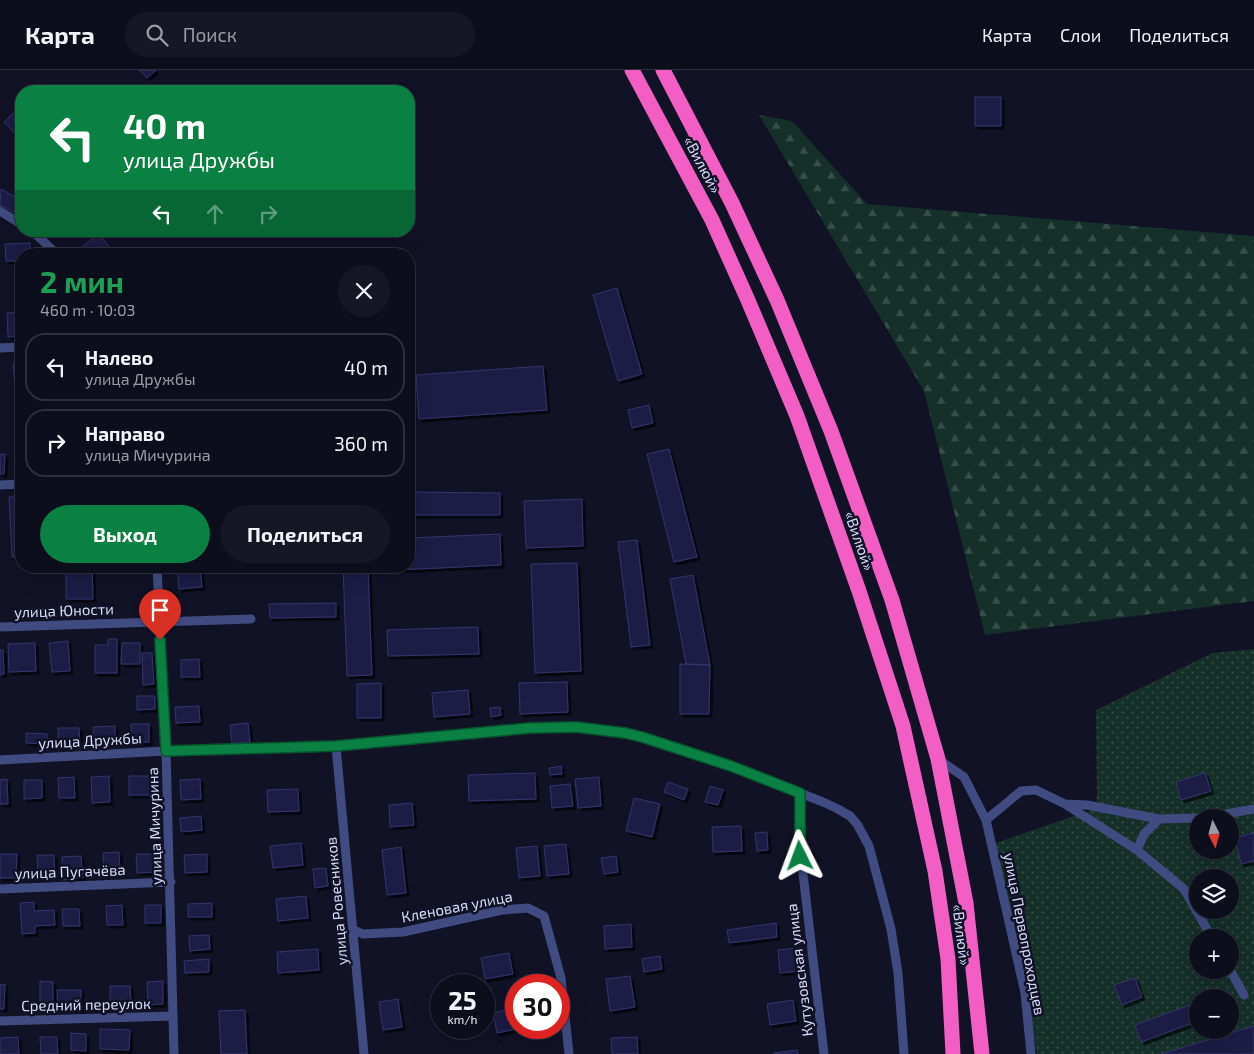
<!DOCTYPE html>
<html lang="ru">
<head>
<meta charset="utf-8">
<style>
	:root { --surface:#0d0e1c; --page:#161725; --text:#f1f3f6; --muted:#9a9ca3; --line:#2d2e3b; --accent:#0b8043 }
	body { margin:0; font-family:"Exo 2",sans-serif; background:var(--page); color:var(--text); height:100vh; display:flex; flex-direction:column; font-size:19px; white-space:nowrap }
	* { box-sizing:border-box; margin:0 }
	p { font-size:16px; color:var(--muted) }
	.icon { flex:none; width:28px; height:28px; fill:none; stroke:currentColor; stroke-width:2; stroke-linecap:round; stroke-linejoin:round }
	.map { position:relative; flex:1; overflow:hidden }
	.details { position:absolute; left:15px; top:178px; width:400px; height:325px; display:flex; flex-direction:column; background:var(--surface); border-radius:20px; box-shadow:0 5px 20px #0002,0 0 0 1px var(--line) }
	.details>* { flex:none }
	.hud { position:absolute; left:15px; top:15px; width:400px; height:152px; border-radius:20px; box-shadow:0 5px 20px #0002,0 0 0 1px var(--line); background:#0b8043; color:#fff; overflow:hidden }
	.needle { width:32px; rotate:174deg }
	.buttons { position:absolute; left:1189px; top:739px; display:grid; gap:10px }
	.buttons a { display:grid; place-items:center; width:50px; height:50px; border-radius:50%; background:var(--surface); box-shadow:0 5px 20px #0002,0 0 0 1px var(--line); font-size:25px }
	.speed { position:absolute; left:430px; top:904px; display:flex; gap:10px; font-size:25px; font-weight:700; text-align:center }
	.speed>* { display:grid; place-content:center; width:65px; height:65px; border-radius:50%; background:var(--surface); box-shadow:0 5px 20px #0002,0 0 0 1px var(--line); line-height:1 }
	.speed small { font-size:12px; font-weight:400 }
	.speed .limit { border:8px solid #d22; background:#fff; color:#111 }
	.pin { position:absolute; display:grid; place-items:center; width:42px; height:42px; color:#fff; margin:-51px -21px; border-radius:50% 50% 50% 0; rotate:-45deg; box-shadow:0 0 5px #0007 }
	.pin .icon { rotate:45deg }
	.me { position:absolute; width:55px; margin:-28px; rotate:357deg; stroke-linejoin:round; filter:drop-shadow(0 0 4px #0008) }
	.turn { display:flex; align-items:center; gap:18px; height:105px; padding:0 25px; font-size:22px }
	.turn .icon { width:65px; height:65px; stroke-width:2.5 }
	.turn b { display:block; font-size:35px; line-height:42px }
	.lanes { display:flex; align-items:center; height:48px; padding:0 25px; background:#0003; justify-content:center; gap:25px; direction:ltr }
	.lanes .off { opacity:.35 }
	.round { display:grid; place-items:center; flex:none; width:52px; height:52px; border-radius:26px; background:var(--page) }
	.headline { display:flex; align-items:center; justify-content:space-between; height:85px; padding:0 25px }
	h1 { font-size:30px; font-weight:700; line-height:38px; color:#1e9e55 }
	.cta { display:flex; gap:10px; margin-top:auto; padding:10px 25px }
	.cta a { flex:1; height:58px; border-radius:30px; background:var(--accent); color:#fff; font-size:20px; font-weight:700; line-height:58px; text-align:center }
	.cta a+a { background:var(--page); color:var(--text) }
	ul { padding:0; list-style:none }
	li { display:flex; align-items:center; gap:15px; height:68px; margin:0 10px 8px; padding:0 15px; border:2px solid var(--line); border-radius:20px }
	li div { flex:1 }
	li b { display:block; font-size:19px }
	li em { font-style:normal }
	header { display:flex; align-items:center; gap:30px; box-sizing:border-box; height:70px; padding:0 25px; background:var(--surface); border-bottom:1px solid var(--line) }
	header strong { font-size:24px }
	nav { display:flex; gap:28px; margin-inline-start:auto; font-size:18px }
	.search { width:350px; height:45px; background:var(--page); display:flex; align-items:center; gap:12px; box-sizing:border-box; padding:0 18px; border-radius:28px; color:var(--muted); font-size:19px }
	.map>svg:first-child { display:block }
	.forest { fill:url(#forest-firs) }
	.garden { fill:url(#garden-dots); fill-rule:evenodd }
	.building { fill:#1f1f45; stroke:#33346f; filter:url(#shadow) }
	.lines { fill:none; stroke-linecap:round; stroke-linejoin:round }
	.street { stroke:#404c81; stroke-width:9 }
	.highway { stroke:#f35ec5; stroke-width:15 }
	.route-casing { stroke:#07532c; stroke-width:12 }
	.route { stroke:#0b8043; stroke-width:9 }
	.labels { text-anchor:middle; stroke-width:5; stroke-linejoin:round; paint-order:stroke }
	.street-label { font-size:15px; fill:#d9ddfc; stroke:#111226 }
</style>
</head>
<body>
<header>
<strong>Карта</strong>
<div class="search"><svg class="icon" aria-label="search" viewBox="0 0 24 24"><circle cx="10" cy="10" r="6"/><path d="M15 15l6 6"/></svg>Поиск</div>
<nav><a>Карта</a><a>Слои</a><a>Поделиться</a></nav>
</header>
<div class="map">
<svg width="1254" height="984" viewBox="0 0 1254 984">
	<defs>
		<pattern id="forest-firs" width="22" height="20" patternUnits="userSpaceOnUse" patternTransform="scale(1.25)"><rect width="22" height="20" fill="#152f29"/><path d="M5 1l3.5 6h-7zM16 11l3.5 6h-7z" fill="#364d49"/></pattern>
		<pattern id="garden-dots" width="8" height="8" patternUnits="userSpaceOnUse" patternTransform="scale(1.25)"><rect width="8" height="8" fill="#152f29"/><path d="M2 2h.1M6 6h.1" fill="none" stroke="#364d49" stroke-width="1.8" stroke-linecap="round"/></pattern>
		<filter id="shadow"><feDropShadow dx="3" dy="3" stdDeviation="0" flood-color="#0009"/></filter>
	</defs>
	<rect width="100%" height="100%" fill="#111226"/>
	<!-- forest -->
	<path class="forest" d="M759,45l33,6 75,83 387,32v365l-269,34 -61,-244z"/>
	<!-- garden -->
	<path class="garden" d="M1254,579v405h-217l-47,-209 107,-37 -1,-98 116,-57zM1198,748h32v32h-32zM1198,808h32v32h-32zM1198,868h32v32h-32zM1198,928h32v32h-32z"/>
	<!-- building -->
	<path class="building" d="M139,0h17l-9,8z
		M975,27h26v29h-26z
		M21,36v34l-17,-18z
		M1,119l20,11v16l-21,-11z
		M99,164l12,15 -6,5h-20l-4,-6z
		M30,173l1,11h-10v7h-15l-1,-17z
		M617,218l25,86 -24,7 -25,-86z
		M21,242v24l-13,1 -1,-24z
		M13,294h8v23h-6z
		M543,296l4,44 -128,9 -3,-44z
		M649,335l4,18 -21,5 -4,-18z
		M17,369h4v17l-4,1z
		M669,379l28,108 -23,5 -27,-108z
		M0,384h5l-1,20h-4z
		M409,422l91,1v22h-91z
		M9,427h12v60h-9z
		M582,429l1,47 -57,2 -2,-47z
		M500,464l1,31 -124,6 -1,-5h33v-28z
		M637,470l13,105 -19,2 -13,-105z
		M577,493l4,108 -46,2 -4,-109z
		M66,496h26l1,33h-27z
		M200,496l2,21 -23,2 -2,-22z
		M343,496h25l4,109 -25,1z
		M693,505l17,90 -24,-1 -16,-85z
		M336,533v14l-66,1 -1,-14z
		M478,557l1,27 -91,2 -1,-26z
		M108,569h9v34h-22v-28h13z
		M68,571l2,30 -18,1 -3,-29z
		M35,573l1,28 -27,1 -1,-28z
		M122,573h18v21h-19z
		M0,580h3l1,24 -4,1z
		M142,583h10l2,31 -11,1z
		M199,589l1,18h-19v-17z
		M680,594l30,1 -1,49h-29z
		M567,612l1,30 -48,2 -1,-31z
		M381,613v35h-24v-34z
		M468,620l2,24 -36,3 -2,-24z
		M137,626h18v13l-18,1z
		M199,636l1,16 -24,1 -1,-16z
		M500,637l1,8 -10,2 -1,-9z
		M248,653l2,19 -18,2 -2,-19z
		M131,654h18v18l-17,1z
		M115,656v17h-21l-1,-16z
		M58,658h21l1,16 -22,1z
		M26,663l21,1v10l-21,-1z
		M561,696l1,8 -12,1 -1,-7z
		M535,703l1,26 -67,2 -1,-26z
		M1205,703l6,18 -30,9 -5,-18z
		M109,706l1,26 -18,1 -1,-26z
		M129,706h26l1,19h-27z
		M74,707l1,21h-16l-1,-20z
		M599,707l2,29 -23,2 -3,-29z
		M7,709l1,25h-8v-24z
		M200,709l1,20 -20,1 -1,-20z
		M24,710h18v18l-18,1z
		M668,712l20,7 -4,11 -20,-8z
		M570,714l3,22 -21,2 -2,-22z
		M710,716l13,4 -5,15 -13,-3z
		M298,719l1,22 -31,1 -1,-22z
		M634,728l26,6 -8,33 -26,-6z
		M412,733l2,22 -24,2 -1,-22z
		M201,746l1,14 -21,2 -1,-14z
		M741,756l1,25 -29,1 -1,-25z
		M767,762l1,18 -11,1 -2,-18z
		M1254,763v28l-13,3 -6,-26z
		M301,773l2,22 -30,3 -3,-22z
		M566,774l3,30 -22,2 -3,-30z
		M537,776l3,30 -21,2 -3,-30z
		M401,777l5,46 -19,2 -5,-45z
		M119,782l1,20 -16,1 -1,-20z
		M0,784h17l-1,24h-16z
		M136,784h20l1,18 -20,1z
		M207,784v18l-22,1 -1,-18z
		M37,785h17l1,21 -17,1z
		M81,786l2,22 -20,2 -1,-23z
		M616,786l2,16 -14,2 -3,-16z
		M326,798l2,18 -13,2 -2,-19z
		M306,826l2,22 -30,3 -2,-22z
		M34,832v9l20,-1 1,15 -20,1v7l-13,1 -2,-31z
		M212,833v14h-24v-13z
		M122,835l1,20h-16l-1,-19z
		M145,835h16v18h-16z
		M62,839h17l1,17h-17z
		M776,853l1,14 -48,6 -2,-13z
		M631,854l1,23 -27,2 -1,-23z
		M209,865l1,14 -20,2 -1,-15z
		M798,878l2,23 -20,2 -2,-23z
		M318,879l1,21 -41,3 -1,-21z
		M509,883l4,21 -28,5 -4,-21z
		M660,886l2,13 -18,3 -2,-13z
		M209,889v13l-24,1 -1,-12z
		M630,906l5,31 -25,4 -4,-32z
		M1135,908l7,19 -20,8 -8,-20z
		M40,911l13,1v25h-13z
		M163,911v23l-15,1 -1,-23z
		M5,914l-1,25h-4v-24z
		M110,916h20l1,17 -21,1z
		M57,920h24v20l-23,-2z
		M398,929l4,28 -19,3 -4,-28z
		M793,930l3,21 -26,4 -3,-21z
		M1198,932v19l-57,21 -6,-17z
		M516,938v20h6l-25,5 -4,-20z
		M245,940l2,44h-26l-2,-43z
		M1254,956v28h-93z
		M100,959l30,1 -1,20 -29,-1z
		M71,963l15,1v17l-15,-1z
		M18,967l1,17h-19v-16z
		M40,967h17l1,17h-17z
		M637,967l1,17h-26l-1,-16z
		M797,980l1,4h-24v-1z"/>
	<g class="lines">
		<!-- street -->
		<path class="street" d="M0,141l21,13
			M32,161l25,23
			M0,278l21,-1
			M0,415l21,-1
			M157,496l9,185 8,303
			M0,557l251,-8
			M336,676l28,308
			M938,689l26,18 22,43 39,173 6,61
			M0,690l166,-9 170,-5 194,-18 46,-1 49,6 17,4 89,29 92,36 15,7 12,7 7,8 12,22 22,83 7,44 6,81
			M799,723l2,63 23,198
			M1065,734l72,46 47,39 28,49
			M1204,748l50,-9
			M986,750l35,-29 15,-1 29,14 22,1 72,14 39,-1
			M1137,780l7,-16 15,-15
			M0,819l171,-7
			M354,860l9,4 40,-2 99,-22 26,-2 16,8 17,62 8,76
			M1230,900l14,25
			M0,951l173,-5"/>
		<!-- highway -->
		<path class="highway" d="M632,0l80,150 35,78 50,118 62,175 44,135 32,145 13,88 5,95
			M663,0l69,133 45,97 54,131 61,169 46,159 28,144 16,151"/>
	</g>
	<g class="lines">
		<!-- route casing -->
		<g class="route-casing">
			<path id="route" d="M160,570l6,111 170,-5 194,-18 46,-1 49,6 17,4 89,29 69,27v63"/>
		</g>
		<!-- route -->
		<use href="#route" class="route"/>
	</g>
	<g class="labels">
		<!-- street labels -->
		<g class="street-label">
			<text transform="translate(702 95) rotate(62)" y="5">«Вилюй»</text>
			<text transform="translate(859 471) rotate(71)" y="5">«Вилюй»</text>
			<text transform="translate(64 541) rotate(-2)" y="5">улица Юности</text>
			<text transform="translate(90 671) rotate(-3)" y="5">улица Дружбы</text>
			<text transform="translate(155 756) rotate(-92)" y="5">улица Мичурина</text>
			<text transform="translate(70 802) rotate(-2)" y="5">улица Пугачёва</text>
			<text transform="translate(337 831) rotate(-95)" y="5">улица Ровесников</text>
			<text transform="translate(457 837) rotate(-11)" y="5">Кленовая улица</text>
			<text transform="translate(1024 864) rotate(79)" y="5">улица Первопроходцев</text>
			<text transform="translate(961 865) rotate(83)" y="5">«Вилюй»</text>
			<text transform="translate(800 900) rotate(-97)" y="5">Кутузовская улица</text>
			<text transform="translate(86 935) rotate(-1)" y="5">Средний переулок</text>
		</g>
	</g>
</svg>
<div class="buttons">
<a><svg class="needle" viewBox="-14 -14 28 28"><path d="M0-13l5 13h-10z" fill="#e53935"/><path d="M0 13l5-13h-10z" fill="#9a9ca3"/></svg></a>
<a><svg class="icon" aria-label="layers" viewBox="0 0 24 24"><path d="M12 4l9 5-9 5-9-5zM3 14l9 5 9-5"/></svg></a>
<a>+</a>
<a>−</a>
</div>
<div class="speed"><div>25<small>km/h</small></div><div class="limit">30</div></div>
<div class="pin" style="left:160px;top:570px;background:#d93025"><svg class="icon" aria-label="arrive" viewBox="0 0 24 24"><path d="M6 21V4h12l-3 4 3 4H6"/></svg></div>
<svg class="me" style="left:800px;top:786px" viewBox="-20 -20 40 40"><path d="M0-17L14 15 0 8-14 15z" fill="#0b8043" stroke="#fff" stroke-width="4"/></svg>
<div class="hud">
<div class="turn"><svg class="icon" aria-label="left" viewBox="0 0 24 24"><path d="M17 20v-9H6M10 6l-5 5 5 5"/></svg><div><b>40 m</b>улица Дружбы</div></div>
<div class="lanes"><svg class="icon" aria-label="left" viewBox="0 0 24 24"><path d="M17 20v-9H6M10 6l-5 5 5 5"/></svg><svg class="icon off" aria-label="ahead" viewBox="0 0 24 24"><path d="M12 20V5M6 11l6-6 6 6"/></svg><svg class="icon off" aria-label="right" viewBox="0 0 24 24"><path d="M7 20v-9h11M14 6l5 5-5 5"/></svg></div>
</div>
<section class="details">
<div class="headline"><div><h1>2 мин</h1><p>460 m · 10:03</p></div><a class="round"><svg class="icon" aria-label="close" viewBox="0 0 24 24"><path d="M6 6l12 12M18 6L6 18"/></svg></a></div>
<ul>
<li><svg class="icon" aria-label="left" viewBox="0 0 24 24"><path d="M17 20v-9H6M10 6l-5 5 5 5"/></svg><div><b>Налево</b><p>улица Дружбы</p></div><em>40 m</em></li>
<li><svg class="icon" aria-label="right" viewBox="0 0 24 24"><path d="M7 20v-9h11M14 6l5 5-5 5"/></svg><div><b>Направо</b><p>улица Мичурина</p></div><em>360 m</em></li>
</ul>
<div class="cta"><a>Выход</a><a>Поделиться</a></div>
</section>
</div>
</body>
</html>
